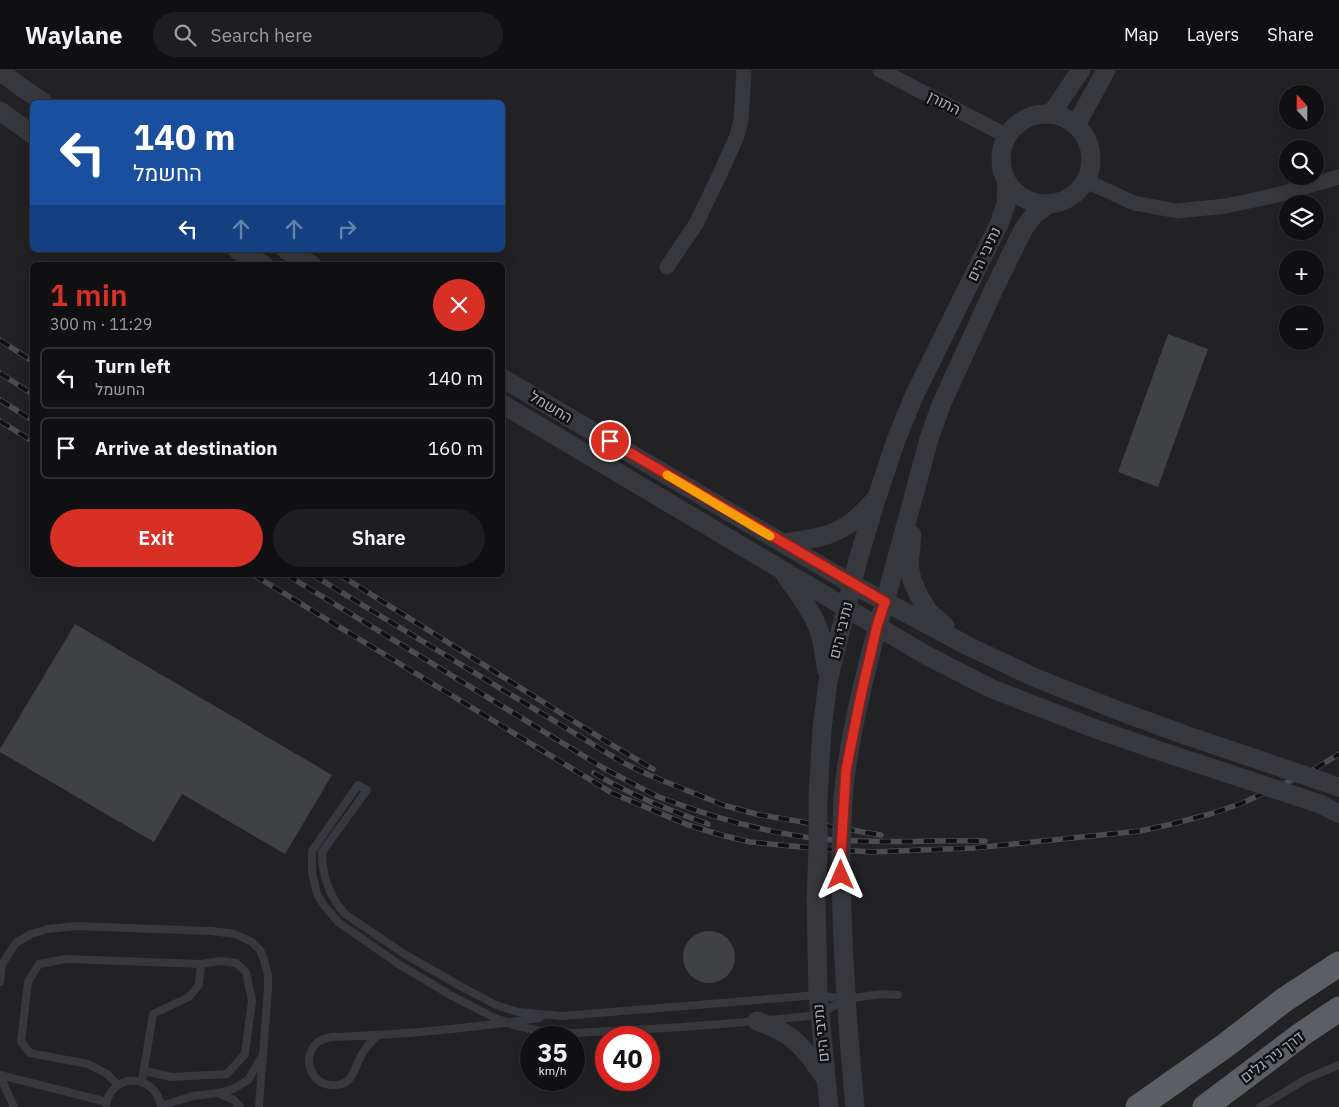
<!DOCTYPE html>
<html lang="en">
<head>
<meta charset="utf-8">
<style>
	:root { --surface:#101012; --page:#1e1e20; --text:#f1f3f6; --muted:#9c9d9f; --line:#303032; --accent:#d93025 }
	body { margin:0; font-family:"IBM Plex Sans",Heebo,sans-serif; background:var(--page); color:var(--text); height:100vh; display:flex; flex-direction:column; font-size:19px; white-space:nowrap }
	* { box-sizing:border-box; margin:0 }
	p { font-size:16px; color:var(--muted) }
	.icon { flex:none; width:28px; height:28px; fill:none; stroke:currentColor; stroke-width:2; stroke-linecap:round; stroke-linejoin:round }
	.map { position:relative; flex:1; overflow:hidden }
	.drawer { position:absolute; left:30px; top:192px; width:475px; height:315px; display:flex; flex-direction:column; background:var(--surface); border-radius:8px; box-shadow:0 5px 20px #0002,0 0 0 1px var(--line) }
	.drawer>* { flex:none }
	.guide { position:absolute; left:30px; top:30px; width:475px; height:152px; border-radius:8px; box-shadow:0 5px 20px #0002,0 0 0 1px var(--line); background:#1a4fa0; color:#fff; overflow:hidden }
	.needle { width:32px; rotate:339deg }
	.fabs { position:absolute; left:1279px; top:15px; display:grid; gap:10px }
	.fabs a { display:grid; place-items:center; width:45px; height:45px; border-radius:50%; background:var(--surface); box-shadow:0 5px 20px #0002,0 0 0 1px var(--line); font-size:25px }
	.speed { position:absolute; left:520px; top:956px; display:flex; gap:10px; font-size:25px; font-weight:700; text-align:center }
	.speed>* { display:grid; place-content:center; width:65px; height:65px; border-radius:50%; background:var(--surface); box-shadow:0 5px 20px #0002,0 0 0 1px var(--line); line-height:1 }
	.speed small { font-size:12px; font-weight:400 }
	.speed .limit { border:8px solid #d22; background:#fff; color:#111 }
	.pin { position:absolute; display:grid; place-items:center; width:42px; height:42px; color:#fff; margin:-21px; border:2px solid #fff; border-radius:50%; box-shadow:0 1px 5px #0007 }
	.me { position:absolute; width:55px; margin:-28px; rotate:0deg; stroke-linejoin:round; filter:drop-shadow(0 0 4px #0008) }
	.turn { display:flex; align-items:center; gap:18px; height:105px; padding:0 20px; font-size:22px }
	.turn .icon { width:65px; height:65px; stroke-width:2.5 }
	.turn b { display:block; font-size:35px; line-height:42px }
	.lanes { display:flex; align-items:center; height:48px; padding:0 20px; background:#0003; justify-content:center; gap:25px; direction:ltr }
	.lanes .off { opacity:.35 }
	.round { display:grid; place-items:center; flex:none; width:52px; height:52px; border-radius:26px; background:var(--page) }
	.head { display:flex; align-items:center; justify-content:space-between; height:85px; padding:0 20px }
	h1 { font-size:30px; font-weight:600; line-height:38px; color:var(--accent) }
	.button { display:flex; gap:10px; margin-top:auto; padding:10px 20px }
	.button a { flex:1; height:58px; border-radius:30px; background:var(--accent); color:#fff; font-size:20px; font-weight:600; line-height:58px; text-align:center }
	.button a+a { background:var(--page); color:var(--text) }
	ul { padding:0; list-style:none }
	li { display:flex; align-items:center; gap:15px; height:62px; margin:0 10px 8px; padding:0 10px; border:2px solid var(--line); border-radius:8px }
	li div { flex:1 }
	li b { display:block; font-size:19px }
	li em { font-style:normal }
	header { display:flex; align-items:center; gap:30px; box-sizing:border-box; height:70px; padding:0 25px; background:var(--surface); border-bottom:1px solid var(--line) }
	header strong { font-size:24px }
	nav { display:flex; gap:28px; margin-inline-start:auto; font-size:18px }
	.search { width:350px; height:45px; background:var(--page); display:flex; align-items:center; gap:12px; box-sizing:border-box; padding:0 18px; border-radius:28px; color:var(--muted); font-size:19px }
	.map>svg:first-child { display:block }
	.built { fill:#222225; fill-rule:evenodd }
	.building { fill:#404145 }
	.lines { fill:none; stroke-linecap:round; stroke-linejoin:round }
	.service { stroke:#37383d; stroke-width:8 }
	.minor { stroke:#37383d; stroke-width:15 }
	.tertiary { stroke:#37383d; stroke-width:19 }
	.trunk { stroke:#5b5e65; stroke-width:25 }
	.rail-casing { stroke:#4a4c52; stroke-width:5.5 }
	.rail { stroke:#111113; stroke-width:4; stroke-dasharray:11; stroke-linecap:butt }
	.tertiary-bridge { stroke:#37383d; stroke-width:19 }
	.route-casing { stroke:#8d1f18; stroke-width:12 }
	.route { stroke:#d93025; stroke-width:9 }
	.slow { stroke:#f59e0b; stroke-width:9 }
	.labels { text-anchor:middle; stroke-width:5; stroke-linejoin:round; paint-order:stroke }
	.street-label { font-size:15px; fill:#a8adb8; stroke:#111113 }
</style>
</head>
<body>
<header>
<strong>Waylane</strong>
<div class="search"><svg class="icon" aria-label="search" viewBox="0 0 24 24"><circle cx="10" cy="10" r="6"/><path d="M15 15l6 6"/></svg>Search here</div>
<nav><a>Map</a><a>Layers</a><a>Share</a></nav>
</header>
<div class="map">
<svg width="1339" height="1037" viewBox="0 0 1339 1037">
	<rect width="100%" height="100%" fill="#161618"/>
	<!-- built -->
	<path class="built" d="M0,0h1339v1037h-1339zM1288,24h27v27h-27zM32,32h470v148h-470zM1288,79h27v27h-27zM1288,134h27v27h-27zM1288,189h27v27h-27zM32,195h470v310h-470zM1288,244h27v27h-27zM531,968h43v42h-43zM606,968h43v42h-43z"/>
	<!-- building -->
	<path class="building" d="M1168,264l40,15 -50,138 -40,-15z
		M75,554l257,151 -47,79 -103,-60 -28,48 -154,-90v-3z
		M683 887a26 26 0 1 1 52 0a26 26 0 1 1-52 0Z"/>
	<g class="lines">
		<!-- service -->
		<path class="service" d="M0,912l2,-18 14,-21 15,-9 17,-5 28,-3 135,5 24,3 17,8 8,8 4,10 4,15v14l-9,118
			M769,950l50,-5 26,-16
			M758,951l-75,6 -127,7 -40,-8 -23,-9 -39,-20 -54,-32 -62,-43 -15,-18 -6,-10 -5,-21v-22l46,-66 9,5 -45,62c0,24 7,44 23,62l61,41 56,32 34,18 22,7 44,4 256,-21 27,4 36,-5 17,1
			M378,965c-6,6 -13,12 -17,21 -8,14 -8,31 -30,29 -21,-1 -30,-29 -13,-43 4,-3 9,-4 14,-5 70,-2 139,-9 208,-19
			M0,1005l107,27
			M0,1006l14,31
			M142,1011l11,-67 36,-17 10,-12 2,-21 19,-3 16,2 10,9 6,29 -7,53 -18,20 -55,3 -28,-6
			M118,1015l-11,-11 -19,-10 -58,-11 -9,-11 7,-60 11,-18 27,-5 135,5
			M218,1023l16,7 6,7
			M161,1036l32,-10 25,-3 15,-4 15,-9 13,-22
			M106,1037c3,-35 50,-35 55,0
			M1260,1037l46,-28 33,-14"/>
		<!-- minor -->
		<path class="minor" d="M880,0l127,66
			M1086,111l48,22 43,8 49,-5 51,-11 62,-18
			M667,197l29,-43 24,-50 17,-38 4,-16 3,-50"/>
		<!-- tertiary -->
		<path class="tertiary" d="M0,1l18,14 25,17
			M0,41l32,23
			M1001 89a45 45 0 1 1 90 0a45 45 0 1 1-90 0Z
			M1051,44l30,-44
			M1076,55l30,-55
			M237,180l27,15
			M286,180l26,15
			M502,308l350,206 116,62 70,33 84,33 63,23
			M502,334l422,250 66,34 103,40 58,20
			M912,465l-3,31 3,14 7,16 9,15 17,15
			M782,473c24,-3 47,-5 67,-19 9,-6 18,-16 26,-24
			M786,506c11,16 23,31 31,49 6,14 7,30 10,46
			M818,727l4,-68 6,-48 30,-121 18,-60 20,-60 18,-44 86,-174 6,-18 1,-20
			M843,729c3,-39 11,-77 20,-115 7,-27 13,-55 22,-82l44,-163 12,-34 52,-114 31,-63 10,-13 13,-10
			M818,781l-2,49 2,95 11,112
			M841,783c0,85 6,169 14,254
			M757,951c8,3 17,6 25,11 19,10 31,29 43,46"/>
		<!-- trunk -->
		<path class="trunk" d="M1138,1037l88,-62 58,-45 55,-36
			M1205,1037l97,-73 37,-25"/>
		<!-- rail casing -->
		<g class="rail-casing">
			<path id="rail" d="M0,270l32,21
				M0,303l32,21
				M0,330l32,20
				M0,351l32,20
				M254,505l358,218 76,32 33,10 29,7 73,7 49,3 102,-4 166,-17 32,-7 38,-10 30,-10 24,-11 49,-23 26,-16
				M287,505l318,194c18,9 36,20 54,28 52,20 106,36 162,42 54,5 109,1 164,2
				M313,505l309,187 27,13 74,30 37,10 121,20
				M340,505l267,167 46,27
				M594,703c36,22 75,37 114,51"/>
		</g>
		<!-- rail -->
		<use href="#rail" class="rail"/>
		<!-- tertiary-bridge -->
		<path class="tertiary-bridge" d="M1185,665l154,52
			M1151,678l169,56 18,9
			M818,781v-54
			M841,783l2,-54"/>
	</g>
	<g class="lines">
		<!-- route casing -->
		<g class="route-casing">
			<path id="route" d="M610,371l275,161 -8,24 -16,69 -15,75 -5,83v22"/>
		</g>
		<!-- route -->
		<use href="#route" class="route"/>
		<!-- slow -->
		<path class="slow" d="M667,405l103,61"/>
	</g>
	<g class="labels">
		<!-- street labels -->
		<g class="street-label">
			<text transform="translate(944 33) rotate(27)" y="5">התורן</text>
			<text transform="translate(984 184) rotate(-64)" y="5">נתיבי הים</text>
			<text transform="translate(551 337) rotate(31)" y="5">החשמל</text>
			<text transform="translate(841 560) rotate(-76)" y="5">נתיבי הים</text>
			<text transform="translate(821 963) rotate(-96)" y="5">נתיבי הים</text>
			<text transform="translate(1272 987) rotate(-37)" y="5">דרך ניר גלים</text>
		</g>
	</g>
</svg>
<div class="fabs">
<a><svg class="needle" viewBox="-14 -14 28 28"><path d="M0-13l5 13h-10z" fill="#e53935"/><path d="M0 13l5-13h-10z" fill="#9c9d9f"/></svg></a>
<a><svg class="icon" aria-label="search" viewBox="0 0 24 24"><circle cx="10" cy="10" r="6"/><path d="M15 15l6 6"/></svg></a>
<a><svg class="icon" aria-label="layers" viewBox="0 0 24 24"><path d="M12 4l9 5-9 5-9-5zM3 14l9 5 9-5"/></svg></a>
<a>+</a>
<a>−</a>
</div>
<div class="speed"><div>35<small>km/h</small></div><div class="limit">40</div></div>
<div class="pin" style="left:610px;top:371px;background:#d93025"><svg class="icon" aria-label="arrive" viewBox="0 0 24 24"><path d="M6 21V4h12l-3 4 3 4H6"/></svg></div>
<svg class="me" style="left:841px;top:805px" viewBox="-20 -20 40 40"><path d="M0-17L14 15 0 8-14 15z" fill="#d93025" stroke="#fff" stroke-width="4"/></svg>
<div class="guide">
<div class="turn"><svg class="icon" aria-label="left" viewBox="0 0 24 24"><path d="M17 20v-9H6M10 6l-5 5 5 5"/></svg><div><b>140 m</b>החשמל</div></div>
<div class="lanes"><svg class="icon" aria-label="left" viewBox="0 0 24 24"><path d="M17 20v-9H6M10 6l-5 5 5 5"/></svg><svg class="icon off" aria-label="ahead" viewBox="0 0 24 24"><path d="M12 20V5M6 11l6-6 6 6"/></svg><svg class="icon off" aria-label="ahead" viewBox="0 0 24 24"><path d="M12 20V5M6 11l6-6 6 6"/></svg><svg class="icon off" aria-label="right" viewBox="0 0 24 24"><path d="M7 20v-9h11M14 6l5 5-5 5"/></svg></div>
</div>
<section class="drawer">
<div class="head"><div><h1>1 min</h1><p>300 m · 11:29</p></div><a class="round" style="background:#d93025;color:#fff"><svg class="icon" aria-label="close" viewBox="0 0 24 24"><path d="M6 6l12 12M18 6L6 18"/></svg></a></div>
<ul>
<li><svg class="icon" aria-label="left" viewBox="0 0 24 24"><path d="M17 20v-9H6M10 6l-5 5 5 5"/></svg><div><b>Turn left</b><p>החשמל</p></div><em>140 m</em></li>
<li><svg class="icon" aria-label="arrive" viewBox="0 0 24 24"><path d="M6 21V4h12l-3 4 3 4H6"/></svg><div><b>Arrive at destination</b></div><em>160 m</em></li>
</ul>
<div class="button"><a>Exit</a><a>Share</a></div>
</section>
</div>
</body>
</html>
